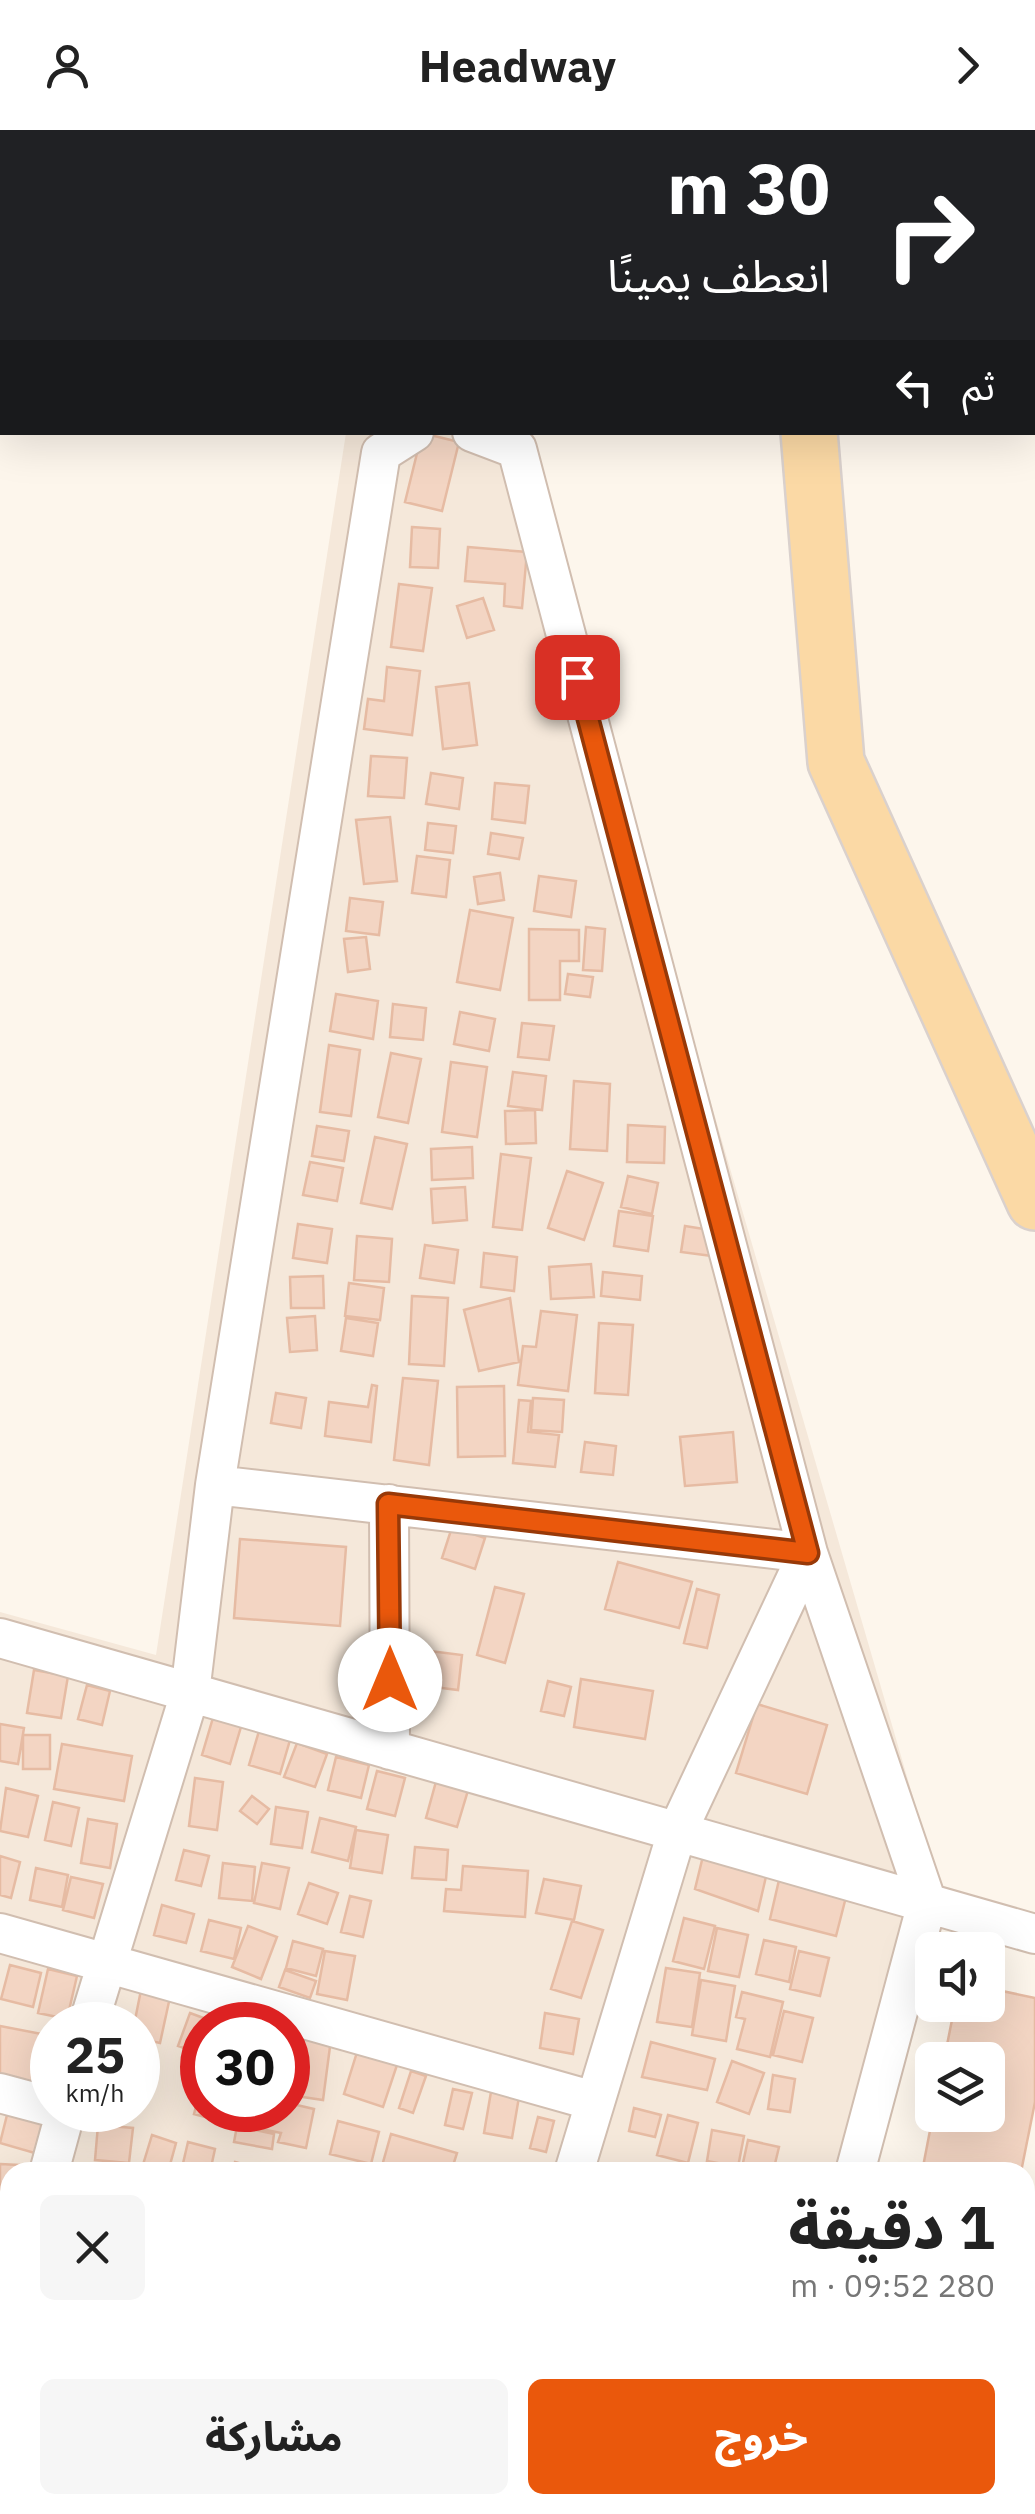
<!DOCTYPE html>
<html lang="ar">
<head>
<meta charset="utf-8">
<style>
	:root { --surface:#fff; --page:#f6f6f6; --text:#222; --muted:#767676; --accent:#ea580c }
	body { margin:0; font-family:"IBM Plex Sans","Noto Sans Arabic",sans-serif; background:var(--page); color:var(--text); direction:rtl; height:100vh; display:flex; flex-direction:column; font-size:38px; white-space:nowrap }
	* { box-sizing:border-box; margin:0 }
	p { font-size:32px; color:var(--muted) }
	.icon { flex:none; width:55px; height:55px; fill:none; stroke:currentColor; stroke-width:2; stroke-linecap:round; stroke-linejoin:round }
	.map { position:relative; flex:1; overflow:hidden; direction:ltr }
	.panel { position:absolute; left:0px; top:2032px; width:1035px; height:352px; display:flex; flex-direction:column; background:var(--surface); border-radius:30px 30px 0 0; box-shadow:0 10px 40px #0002; direction:rtl }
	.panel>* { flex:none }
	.top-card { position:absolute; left:0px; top:0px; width:1035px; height:305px; box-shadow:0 10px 40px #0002; direction:rtl; background:#202124; color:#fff; overflow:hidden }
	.controls { position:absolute; left:915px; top:1802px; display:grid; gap:20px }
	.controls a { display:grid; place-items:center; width:90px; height:90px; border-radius:15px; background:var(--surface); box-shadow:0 10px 40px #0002; font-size:50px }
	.speed { position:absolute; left:30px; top:1872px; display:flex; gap:20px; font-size:50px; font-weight:700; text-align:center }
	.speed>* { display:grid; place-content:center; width:130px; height:130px; border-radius:50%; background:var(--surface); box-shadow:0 10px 40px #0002; line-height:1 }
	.speed small { font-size:25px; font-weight:400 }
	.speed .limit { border:15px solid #d22; background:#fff; color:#111 }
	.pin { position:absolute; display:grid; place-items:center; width:85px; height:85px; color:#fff; margin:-42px; border-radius:20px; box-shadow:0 5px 15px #0006 }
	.me { position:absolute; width:110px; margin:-55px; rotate:0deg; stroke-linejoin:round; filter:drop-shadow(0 0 8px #0008) }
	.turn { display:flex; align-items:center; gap:35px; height:210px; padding:0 40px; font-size:45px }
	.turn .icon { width:130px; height:130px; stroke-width:2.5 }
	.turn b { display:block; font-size:70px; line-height:85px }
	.then { display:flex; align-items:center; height:95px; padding:0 40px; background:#0003; gap:20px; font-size:38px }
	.round { display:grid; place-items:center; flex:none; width:105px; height:105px; border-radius:15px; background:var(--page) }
	.summary { display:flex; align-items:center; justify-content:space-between; height:170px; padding:0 40px }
	h1 { font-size:60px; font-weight:800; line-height:75px }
	.action { display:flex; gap:20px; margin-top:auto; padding:20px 40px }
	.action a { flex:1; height:115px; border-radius:15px; background:var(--accent); color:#fff; font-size:40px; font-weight:800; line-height:115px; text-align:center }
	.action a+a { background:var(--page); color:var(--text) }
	header { display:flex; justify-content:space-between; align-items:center; height:130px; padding:0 40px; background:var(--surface); font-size:45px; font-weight:800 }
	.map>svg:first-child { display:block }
	.residential { fill:#f5e8da; fill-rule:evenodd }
	.industrial { fill:#efe9e4 }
	.building { fill:#f3d5c3; stroke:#e6bba3; stroke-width:2.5 }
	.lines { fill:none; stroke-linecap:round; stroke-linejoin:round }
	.minor-casing { stroke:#d1beb0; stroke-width:42 }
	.primary-casing { stroke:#dad1cd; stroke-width:60 }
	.minor { stroke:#fff; stroke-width:38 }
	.primary { stroke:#fbd9a5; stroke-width:55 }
	.route-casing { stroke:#983908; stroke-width:25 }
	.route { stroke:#ea580c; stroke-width:18 }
</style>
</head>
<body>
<header><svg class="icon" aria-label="forward" viewBox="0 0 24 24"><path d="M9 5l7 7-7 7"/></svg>Headway<svg class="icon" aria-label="person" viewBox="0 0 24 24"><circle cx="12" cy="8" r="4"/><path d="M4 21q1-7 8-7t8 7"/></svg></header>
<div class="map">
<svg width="1035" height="2384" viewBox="0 0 1035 2384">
	<rect width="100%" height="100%" fill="#fdf6ec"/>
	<!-- residential -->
	<path class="residential" d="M346,303h170l424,1457 -76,282h-854v333h739l-4,9h-745v-902l156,43zM52,1895h86v85h-86zM202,1895h86v85h-86z"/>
	<!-- industrial -->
	<path class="industrial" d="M1025,2255l10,1v128h-192l5,-9h177z"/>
	<!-- building -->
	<path class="building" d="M422,303l37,9 -17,69 -37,-9z
		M412,397l28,2 -2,39 -28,-1z
		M468,417l59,5 -5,56 -18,-2 1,-22 -40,-3z
		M399,454l33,4 -9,63 -32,-4z
		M483,468l11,32 -27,8 -10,-32z
		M387,537l33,4 -8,64 -48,-6 4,-30 16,2z
		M469,553l8,62 -34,4 -7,-62z
		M371,626l36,2 -3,40 -36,-2z
		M431,643l32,5 -4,31 -33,-5z
		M495,653l34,3 -4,37 -33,-4z
		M390,687l7,64 -33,3 -8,-64z
		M428,693l28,3 -3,27 -28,-3z
		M491,703l32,5 -4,21 -31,-5z
		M417,726l33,4 -4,37 -34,-4z
		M500,743l4,27 -26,4 -4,-27z
		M539,746l37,5 -5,36 -37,-6z
		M350,768l33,4 -4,33 -33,-4z
		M470,780l43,8 -13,72 -43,-8z
		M586,797l19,2 -3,42 -19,-1z
		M529,799l50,1v31h-19v39h-31z
		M366,807l4,32 -22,3 -4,-33z
		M568,844l25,3 -3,20 -25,-3z
		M336,864l42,7 -5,38 -43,-8z
		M393,874l33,4 -3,32 -33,-3z
		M460,882l35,7 -6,32 -35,-7z
		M522,893l32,3 -5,34 -31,-3z
		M329,915l31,5 -9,66 -31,-4z
		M391,923l30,6 -13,64 -30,-6z
		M451,932l36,5 -10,70 -35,-5z
		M513,942l33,4 -4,34 -34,-4z
		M574,951l36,3 -3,67 -37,-2z
		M535,980l1,33 -30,1 -1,-33z
		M628,995l37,2 -1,36 -37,-1z
		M317,996l32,5 -5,30 -32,-5z
		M375,1007l32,7 -15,65 -31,-6z
		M472,1017l1,31 -41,2 -1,-31z
		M501,1024l30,4 -9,72 -29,-3z
		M310,1032l33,6 -6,33 -34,-6z
		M567,1041l36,12 -19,57 -36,-12z
		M628,1046l30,7 -6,31 -31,-7z
		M465,1057l2,33 -34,3 -2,-34z
		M619,1081l34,5 -5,35 -34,-5z
		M298,1094l34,5 -5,34 -34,-5z
		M685,1096l38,6 -3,25 -39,-5z
		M357,1106l35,3 -3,43 -35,-2z
		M425,1115l33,5 -4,33 -34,-5z
		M484,1123l33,4 -3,34 -33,-4z
		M591,1134l3,33 -43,2 -2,-32z
		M603,1142l39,4 -2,24 -39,-4z
		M323,1146l1,32h-33l-1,-31z
		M349,1153l35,5 -4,32 -35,-4z
		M412,1166l36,2 -4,68 -35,-2z
		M510,1168l9,64 -40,9 -15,-61z
		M541,1181l36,4 -9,76 -50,-6 5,-39 13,1z
		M315,1186l2,34 -27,2 -3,-34z
		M346,1188l32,5 -5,33 -32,-5z
		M599,1193l34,2 -5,70 -33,-2z
		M403,1248l35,3 -9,84 -35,-5z
		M372,1255l5,1 -6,56 -46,-6 4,-34 39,5z
		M504,1256l1,70 -47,1 -1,-70z
		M276,1263l30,5 -5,30 -30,-5z
		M533,1268l31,2 -2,32 -31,-2z
		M519,1270l12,1 -3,31 31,3 -4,32 -42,-4z
		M733,1302l4,50 -52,4 -5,-49z
		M585,1312l31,4 -3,29 -32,-3z
		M452,1397l33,11 -10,31 -33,-11z
		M240,1409l106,8 -6,79 -106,-8z
		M618,1432l74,20 -13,46 -74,-19z
		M495,1457l29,7 -19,69 -28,-8z
		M697,1459l22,6 -12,53 -23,-5z
		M430,1521l32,4 -4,35 -32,-4z
		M34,1540l34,6 -7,42 -34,-5z
		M581,1549l72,12 -8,48 -71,-12z
		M548,1551l23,6 -7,29 -23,-5z
		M87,1555l23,6 -8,34 -24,-6z
		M757,1574l70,21 -20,69 -71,-21z
		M215,1581l28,9 -13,44 -28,-9z
		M0,1594l24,4 -6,36 -18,-3z
		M259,1601l31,9 -10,34 -31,-9z
		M23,1605h27v34h-27z
		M297,1613l30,11 -12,33 -31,-10z
		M62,1614l70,12 -8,45 -70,-12z
		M336,1627l33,8 -8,33 -33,-8z
		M377,1641l28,7 -10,38 -28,-7z
		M195,1648l28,4 -6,48 -28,-4z
		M437,1648l32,9 -12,40 -31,-9z
		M6,1658l32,8 -10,41 -28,-6z
		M252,1666l17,13 -12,15 -17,-13z
		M53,1672l26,6 -8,38 -26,-6z
		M276,1677l32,5 -6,36 -31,-4z
		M320,1688l36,9 -8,34 -36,-9z
		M88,1689l29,5 -7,44 -29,-5z
		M356,1700l32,5 -6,38 -32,-5z
		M415,1717l33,3 -2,30 -34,-2z
		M184,1720l25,6 -8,30 -25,-6z
		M704,1722l64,16 -10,43 -63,-22z
		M0,1726l20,6 -9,36 -11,-3z
		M223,1733l32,4 -3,34 -33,-3z
		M262,1733l27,5 -9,41 -26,-6z
		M463,1736l65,5 -3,46 -81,-6 2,-22 15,1z
		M36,1738l32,7 -6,32 -32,-7z
		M71,1747l32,7 -9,34 -31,-8z
		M544,1749l37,7 -7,34 -38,-7z
		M779,1750l67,17 -10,39 -66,-17z
		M309,1753l29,10 -11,31 -29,-10z
		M350,1766l21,5 -8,36 -22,-5z
		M162,1775l32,9 -8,29 -32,-8z
		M684,1788l31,8 -11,43 -31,-8z
		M209,1790l32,8 -7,31 -33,-8z
		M572,1791l31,9 -22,68 -30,-9z
		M248,1796l29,11 -16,42 -29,-12z
		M717,1798l31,7 -9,42 -31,-6z
		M764,1810l32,7 -7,35 -33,-8z
		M293,1811l30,8 -7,27 -30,-8z
		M325,1821l30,5 -8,44 -30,-6z
		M799,1821l30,7 -9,38 -30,-7z
		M10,1835l31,8 -8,34 -32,-8z
		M666,1838l34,5 -8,54 -35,-5z
		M48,1839l29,7 -10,43 -29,-6z
		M285,1840l31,11 -6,17 -31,-11z
		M701,1850l34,6 -9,55 -34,-6z
		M988,1858l47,10v104l-14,70h-99l11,-57h55v-55h-44l11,-55h33z
		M141,1860l29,7 -10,46 -22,-5v-13h-4z
		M742,1862l41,10 -13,55 -33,-8 8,-30 -9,-2z
		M784,1881l29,7 -11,44 -29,-7z
		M190,1883l27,10 -15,2v29l-24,-8z
		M545,1883l34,6 -6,35 -33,-6z
		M0,1896l52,10 -4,49 -48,-9z
		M298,1905l33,4 -8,61 -34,-5z
		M651,1912l64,17 -8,31 -65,-13z
		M358,1919l40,13 -15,45 -39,-13z
		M732,1931l32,12 -15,41 -32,-12z
		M411,1941l15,5 -13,37 -14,-5z
		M773,1945l22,4 -5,33 -22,-3z
		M202,1953v27h26l-4,12 -30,-8z
		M492,1956l28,5 -8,47 -28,-5z
		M453,1959l19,4 -9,36 -18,-4z
		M11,1969l39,12 -12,43 -38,-11z
		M288,1973l26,6 -8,39 -28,-6 3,-9 -39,-8 3,-15h43z
		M634,1978l27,7 -6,22 -26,-6z
		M668,1985l30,8 -10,40 -31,-8z
		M538,1987l16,4 -8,31 -16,-4z
		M338,1991l41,11 -8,32 -41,-10z
		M98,1995l35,3 -4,35 -34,-3z
		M237,1996l37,8 -2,15 -38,-7z
		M712,2000l32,6 -6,31 -31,-6z
		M391,2004l66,19 -6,19h-48l-21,-6z
		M152,2005l24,8 -8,29 -26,-4z
		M748,2010l31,7 -6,25h-32z
		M188,2012l27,7 -5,23h-29z
		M235,2032l29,8 -1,2h-32z
		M0,2034l19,1v7h-9v30l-10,-1z
		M471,2035l51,7h-52z
		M615,2035l30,4 -1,3h-30z
		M10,2346v29h28l-2,9h-35z
		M361,2375h32l-1,9h-32z
		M408,2376l29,8h-31z"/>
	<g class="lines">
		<!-- minor casing -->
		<g class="minor-casing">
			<path id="minor" d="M472,302l45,17 291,1104 119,350 -72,269
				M215,1355l593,68 -131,279 -103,340
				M389,1374l1,246
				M0,1508l1035,296
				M0,1803l594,168
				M88,1895l102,-332 25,-208 166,-1032 33,-21
				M0,1963l52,14
				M49,2042l17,-62
				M0,2111l10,3
				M0,2222l10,-35
				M479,2384l2,-9"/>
		</g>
		<!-- primary casing -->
		<g class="primary-casing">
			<path id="primary" d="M808,2v-2
				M809,302l27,330 199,440"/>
		</g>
		<!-- minor -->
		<use href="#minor" class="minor"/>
		<!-- primary -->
		<use href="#primary" class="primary"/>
	</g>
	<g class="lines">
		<!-- route casing -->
		<g class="route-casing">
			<path id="route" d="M390,1550l-2,-176 420,49 -231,-876"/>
		</g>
		<!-- route -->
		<use href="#route" class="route"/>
	</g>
</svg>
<div class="controls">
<a><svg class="icon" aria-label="sound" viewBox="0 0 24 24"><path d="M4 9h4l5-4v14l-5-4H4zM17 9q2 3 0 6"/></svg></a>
<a><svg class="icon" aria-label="layers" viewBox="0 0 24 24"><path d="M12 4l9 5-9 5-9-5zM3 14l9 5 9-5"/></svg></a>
</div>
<div class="speed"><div>25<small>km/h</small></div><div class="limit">30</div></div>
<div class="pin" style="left:577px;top:547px;background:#d93025"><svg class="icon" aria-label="arrive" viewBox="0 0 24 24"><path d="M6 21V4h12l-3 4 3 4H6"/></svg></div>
<svg class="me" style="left:390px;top:1550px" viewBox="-20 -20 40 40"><circle r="19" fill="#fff"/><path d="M0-13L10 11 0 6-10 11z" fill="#ea580c"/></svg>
<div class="top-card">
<div class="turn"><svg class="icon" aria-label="right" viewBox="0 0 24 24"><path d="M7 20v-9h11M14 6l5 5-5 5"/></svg><div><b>30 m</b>انعطف يمينًا</div></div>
<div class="then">ثم<svg class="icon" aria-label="left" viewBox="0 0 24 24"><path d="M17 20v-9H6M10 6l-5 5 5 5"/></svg></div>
</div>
<section class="panel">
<div class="summary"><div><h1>1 دقيقة</h1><p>280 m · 09:52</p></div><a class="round"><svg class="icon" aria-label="close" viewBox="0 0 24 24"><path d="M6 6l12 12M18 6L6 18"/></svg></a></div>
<div class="action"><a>خروج</a><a>مشاركة</a></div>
</section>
</div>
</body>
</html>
